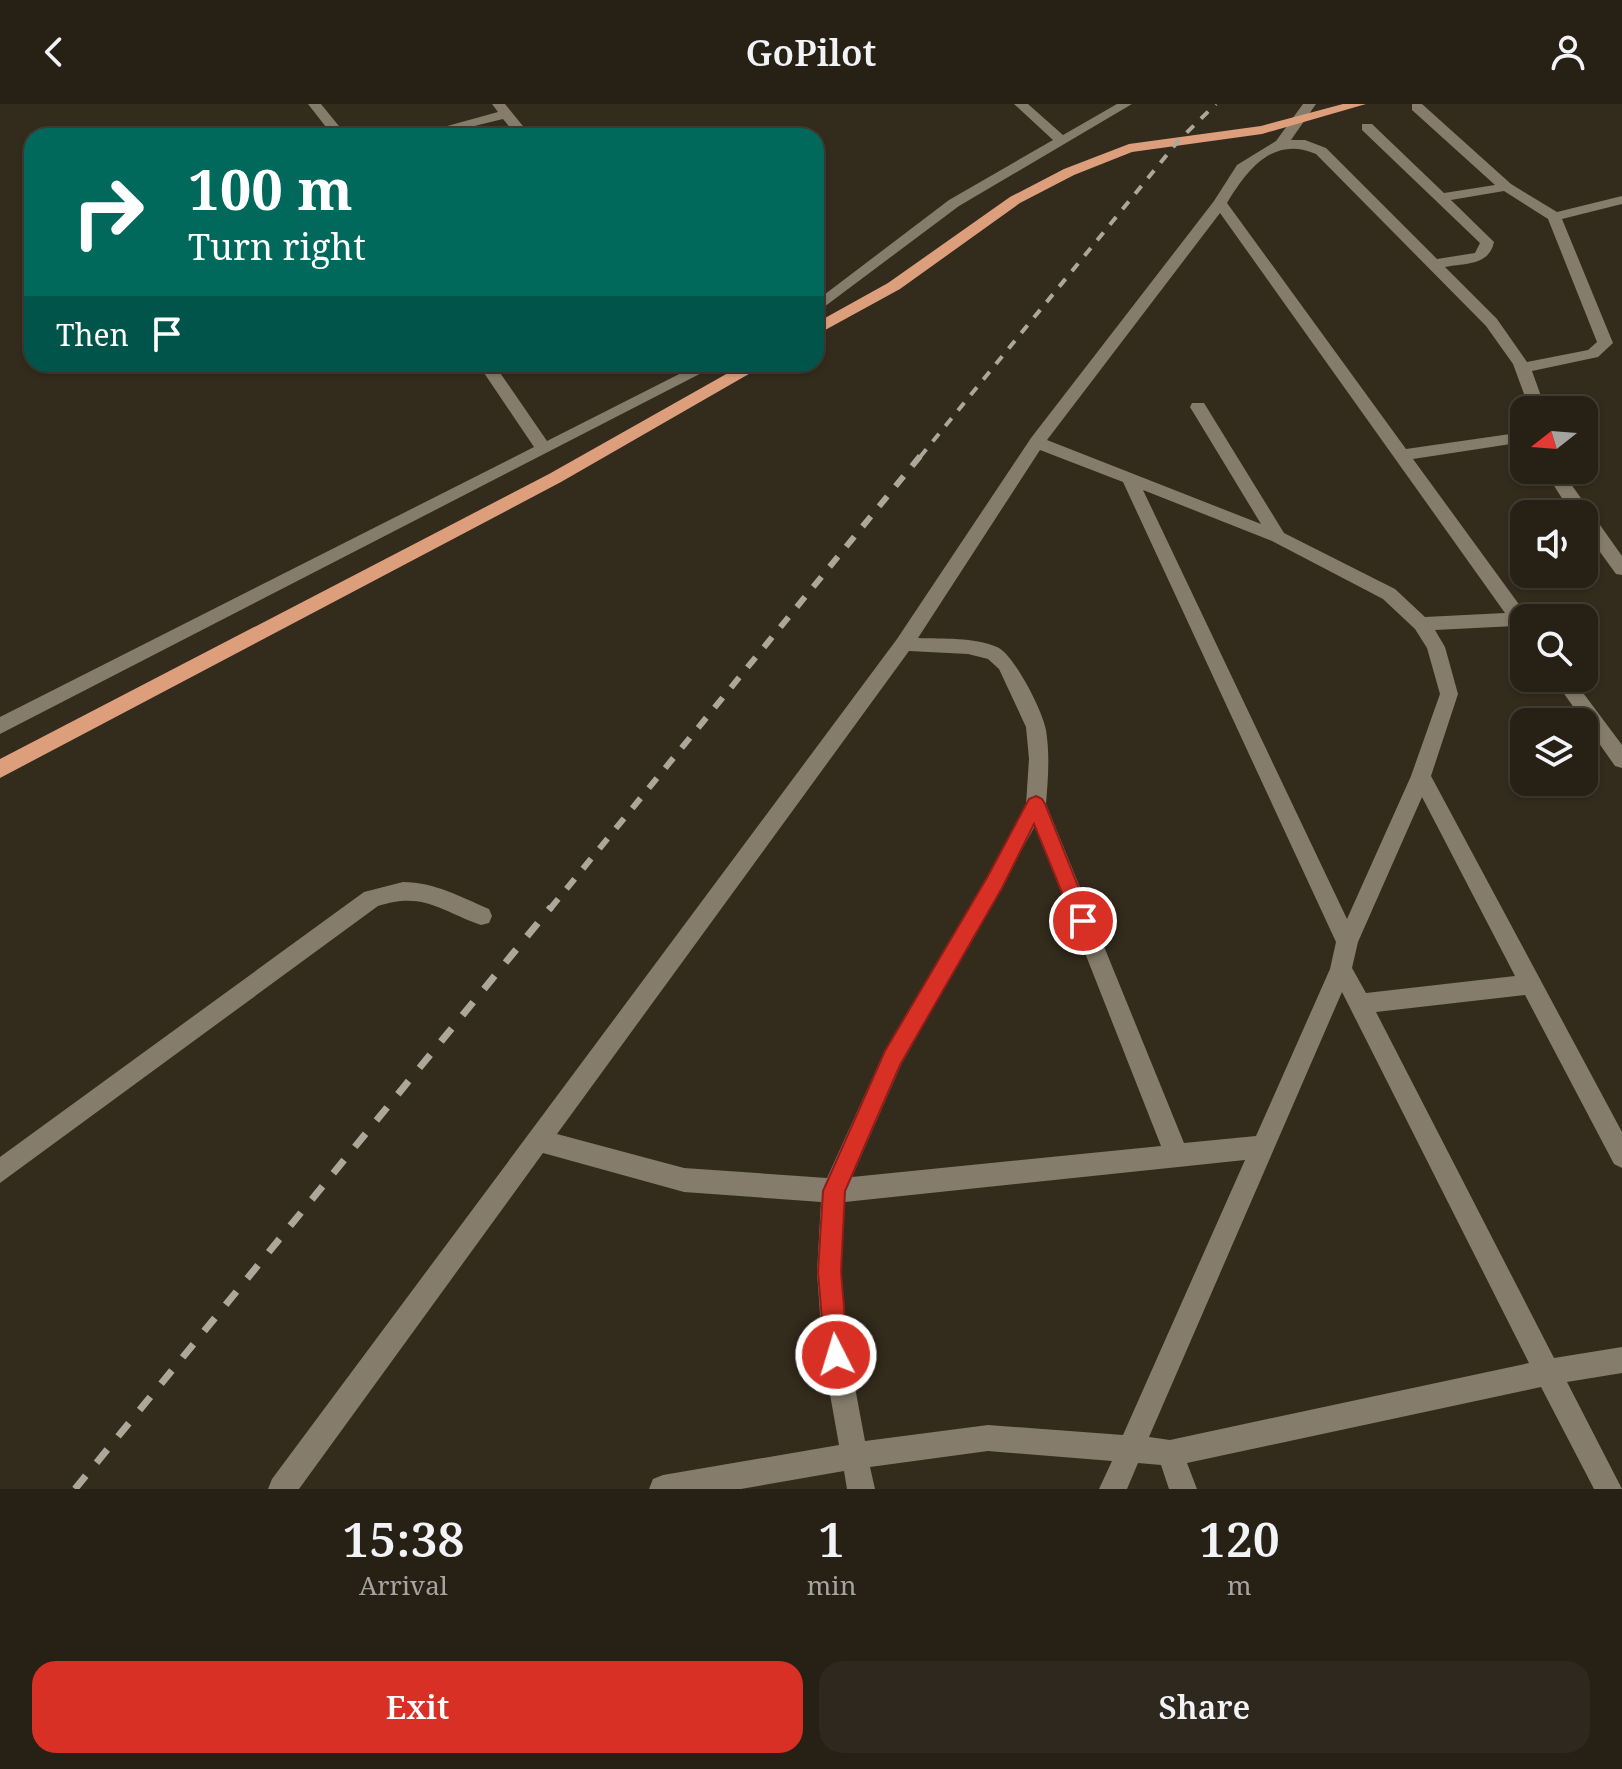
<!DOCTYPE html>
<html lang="en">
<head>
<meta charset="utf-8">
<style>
	:root { --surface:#262015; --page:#2e281e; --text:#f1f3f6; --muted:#a4a3a0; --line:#423e34; --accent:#d93025 }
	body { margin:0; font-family:"Noto Serif",serif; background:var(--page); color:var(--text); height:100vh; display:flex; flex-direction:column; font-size:30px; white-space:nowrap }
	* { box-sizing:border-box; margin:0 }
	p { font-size:26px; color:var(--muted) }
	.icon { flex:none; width:44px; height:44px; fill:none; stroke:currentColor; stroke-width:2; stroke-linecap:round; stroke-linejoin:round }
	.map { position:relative; height:1385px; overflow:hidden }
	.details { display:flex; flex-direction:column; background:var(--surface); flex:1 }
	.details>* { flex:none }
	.guide { position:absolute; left:24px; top:24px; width:800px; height:244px; border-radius:24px; box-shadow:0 2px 6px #0004,0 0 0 2px var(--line); background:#00695c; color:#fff; overflow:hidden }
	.needle { width:52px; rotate:253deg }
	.controls { position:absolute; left:1510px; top:292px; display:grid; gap:16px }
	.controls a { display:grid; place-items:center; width:88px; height:88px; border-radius:16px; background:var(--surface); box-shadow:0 2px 6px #0004,0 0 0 2px var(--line); font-size:40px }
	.pin { position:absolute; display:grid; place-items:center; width:68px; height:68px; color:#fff; margin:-34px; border:4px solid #fff; border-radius:50%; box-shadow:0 2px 8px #0007 }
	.me { position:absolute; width:88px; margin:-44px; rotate:355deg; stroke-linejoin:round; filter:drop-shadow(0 0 6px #0008) }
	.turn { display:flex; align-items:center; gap:28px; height:168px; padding:0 32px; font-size:36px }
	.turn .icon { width:104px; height:104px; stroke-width:2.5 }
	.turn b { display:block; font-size:56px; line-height:68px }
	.then { display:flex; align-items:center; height:76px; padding:0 32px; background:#0003; gap:16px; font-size:30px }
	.eta { display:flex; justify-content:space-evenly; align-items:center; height:136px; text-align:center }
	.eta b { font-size:48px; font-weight:600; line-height:56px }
	.cta { display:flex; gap:16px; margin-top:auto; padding:16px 32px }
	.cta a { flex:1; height:92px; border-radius:24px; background:var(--accent); color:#fff; font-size:32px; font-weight:600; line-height:92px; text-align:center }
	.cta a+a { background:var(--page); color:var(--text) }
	header { display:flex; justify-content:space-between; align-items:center; height:104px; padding:0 32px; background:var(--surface); font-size:36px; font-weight:600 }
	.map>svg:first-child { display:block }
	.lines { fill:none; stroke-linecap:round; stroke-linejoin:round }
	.minor { fill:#857c6b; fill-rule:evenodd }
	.trunk { fill:#dd9e7c; fill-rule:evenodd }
	.rail-far2 { stroke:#aca69b; stroke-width:4; stroke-dasharray:10 10; stroke-linecap:butt }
	.rail-far1 { stroke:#aca69b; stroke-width:6; stroke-dasharray:13 13; stroke-linecap:butt }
	.rail { stroke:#aca69b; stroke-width:7; stroke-dasharray:17 17; stroke-linecap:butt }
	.route { fill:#d93025; stroke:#8d1f18; stroke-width:2 }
</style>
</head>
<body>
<header><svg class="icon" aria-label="back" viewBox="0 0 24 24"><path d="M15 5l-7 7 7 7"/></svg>GoPilot<svg class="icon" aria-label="person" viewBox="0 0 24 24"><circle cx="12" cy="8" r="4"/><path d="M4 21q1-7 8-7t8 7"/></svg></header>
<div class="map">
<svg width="1622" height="1385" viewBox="0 0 1622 1385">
	<rect width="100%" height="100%" fill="#332b1c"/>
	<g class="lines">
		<!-- minor -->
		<path class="minor" d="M308,0h13l26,32h-14z
			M492,0h13l26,32h-14l-14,-17 -69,17h-23l87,-24z
			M1014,0h14l35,31 54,-31h15l-173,102 -143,107v-12l133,-101 104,-60z
			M1303,0h13l-25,36h14l21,8 111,111 38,-6 5,-10 -118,-113v-6h10l72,69 51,-8 -83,-75v-6h10l89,80 46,28 65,-16v8l-60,15 51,124 -15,14 -66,14 14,39h-16l-17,-46 -27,-38 -170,-172c-43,-19 -69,16 -89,49l179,246 118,-17v10l-111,17 116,159h-5v14l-9,-6 -80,4 10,17 13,47 -27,82 191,356v36l-8,-4 -89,-169 -149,17 178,346 68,-11v26l-55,9 55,107h-28l-53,-102 -354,76 10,26h-28l-8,-24 -23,-2 -11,26h-28l13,-28 -124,-10 -118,16 5,22h-28l-3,-18 -103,18h-92l4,-10 10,-4 176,-30 -16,-90 -6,-83 4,-70 -137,-10 -141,-39 -244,336h-31l4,-10 625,-840 134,-201 183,-237 23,-36 39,-24zM1504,87l44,28 49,123 -9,8 -61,12 -30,-43 -52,-52c20,-4 44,-1 49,-25l-43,-42zM1220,109l285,400 -80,4 -30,-28 -111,-56 -80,-130h-12l-2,4 71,117 -214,-84zM1040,346l83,32 213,460 -6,27 -74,167 -72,7 -138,-339c2,-25 4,-49 0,-74 -3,-18 -32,-76 -49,-83 -24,-10 -53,-8 -79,-9zM1143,386l129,51 111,58 32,30 12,19 13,46 -29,82 -64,143zM909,547l59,3 20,5 11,10 27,58 3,32 -3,45 -38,72 -103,174 -58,128 -143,-10 -127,-34zM1422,693l93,179 -149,17 -14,-25 6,-26zM1035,722l126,320 -309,31 49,-112zM1342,888l187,371 -359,77 -21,-3zM1245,1056l-122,275 -135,-10 -123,16 -16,-86 -8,-83 4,-70z
			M478,260h16l53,77 152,-77h20l-719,370v-17l534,-270z
			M1544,366h17l61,86v19l-6,-1 -32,-44v-16h-12z
			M1553,574h19l50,67v23l-7,-2z
			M403,778c31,0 58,15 86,27l3,7 -3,7 -8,2c-40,-14 -58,-34 -103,-19l-378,277v-26l364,-265z"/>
		<!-- trunk -->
		<path class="trunk" d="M1343,0h23l-104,30 -130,18 -58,23 -54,28 -120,86 -84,46v-12l72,-40 122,-86 54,-28 65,-25 132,-18z
			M744,260h22l-205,118 -561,296v-19l549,-285z"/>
		<!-- rail-far2 -->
		<path class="rail-far2" d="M920,353l259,-317 37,-36"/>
		<!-- rail-far1 -->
		<path class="rail-far1" d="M550,805l371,-454"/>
		<!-- rail -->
		<path class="rail" d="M75,1385l476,-582"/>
	</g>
	<!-- route -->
	<path class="route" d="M1036,692l6,3 3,5 47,117 -2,6 -7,3 -7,-3 -42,-103 -32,64 -102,177 -55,126 -4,81 7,83 -3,8 -9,3 -8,-3 -3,-8 -7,-83 5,-81 62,-140 103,-175 41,-77z"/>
</svg>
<div class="controls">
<a><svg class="needle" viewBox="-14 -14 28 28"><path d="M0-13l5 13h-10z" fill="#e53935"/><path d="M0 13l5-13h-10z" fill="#a4a3a0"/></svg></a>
<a><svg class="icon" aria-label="sound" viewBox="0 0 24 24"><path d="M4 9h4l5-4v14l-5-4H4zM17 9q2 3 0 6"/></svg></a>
<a><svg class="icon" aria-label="search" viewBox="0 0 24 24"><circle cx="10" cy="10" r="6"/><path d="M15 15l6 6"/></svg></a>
<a><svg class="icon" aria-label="layers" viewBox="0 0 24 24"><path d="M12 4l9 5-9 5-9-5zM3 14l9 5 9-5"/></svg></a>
</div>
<div class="pin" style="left:1083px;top:817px;background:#d93025"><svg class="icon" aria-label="arrive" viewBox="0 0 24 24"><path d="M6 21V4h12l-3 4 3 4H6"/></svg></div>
<svg class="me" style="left:836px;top:1251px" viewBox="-20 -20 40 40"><circle r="17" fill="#d93025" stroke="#fff" stroke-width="3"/><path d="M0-11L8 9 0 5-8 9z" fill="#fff"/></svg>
<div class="guide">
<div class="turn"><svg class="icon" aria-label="right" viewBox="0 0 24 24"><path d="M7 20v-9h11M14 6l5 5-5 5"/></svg><div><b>100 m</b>Turn right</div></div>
<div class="then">Then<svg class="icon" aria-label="arrive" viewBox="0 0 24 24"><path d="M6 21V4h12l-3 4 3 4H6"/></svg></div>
</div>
</div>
<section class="details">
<div class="eta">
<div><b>15:38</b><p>Arrival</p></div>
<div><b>1</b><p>min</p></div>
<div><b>120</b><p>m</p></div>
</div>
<div class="cta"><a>Exit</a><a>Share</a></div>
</section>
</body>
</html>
